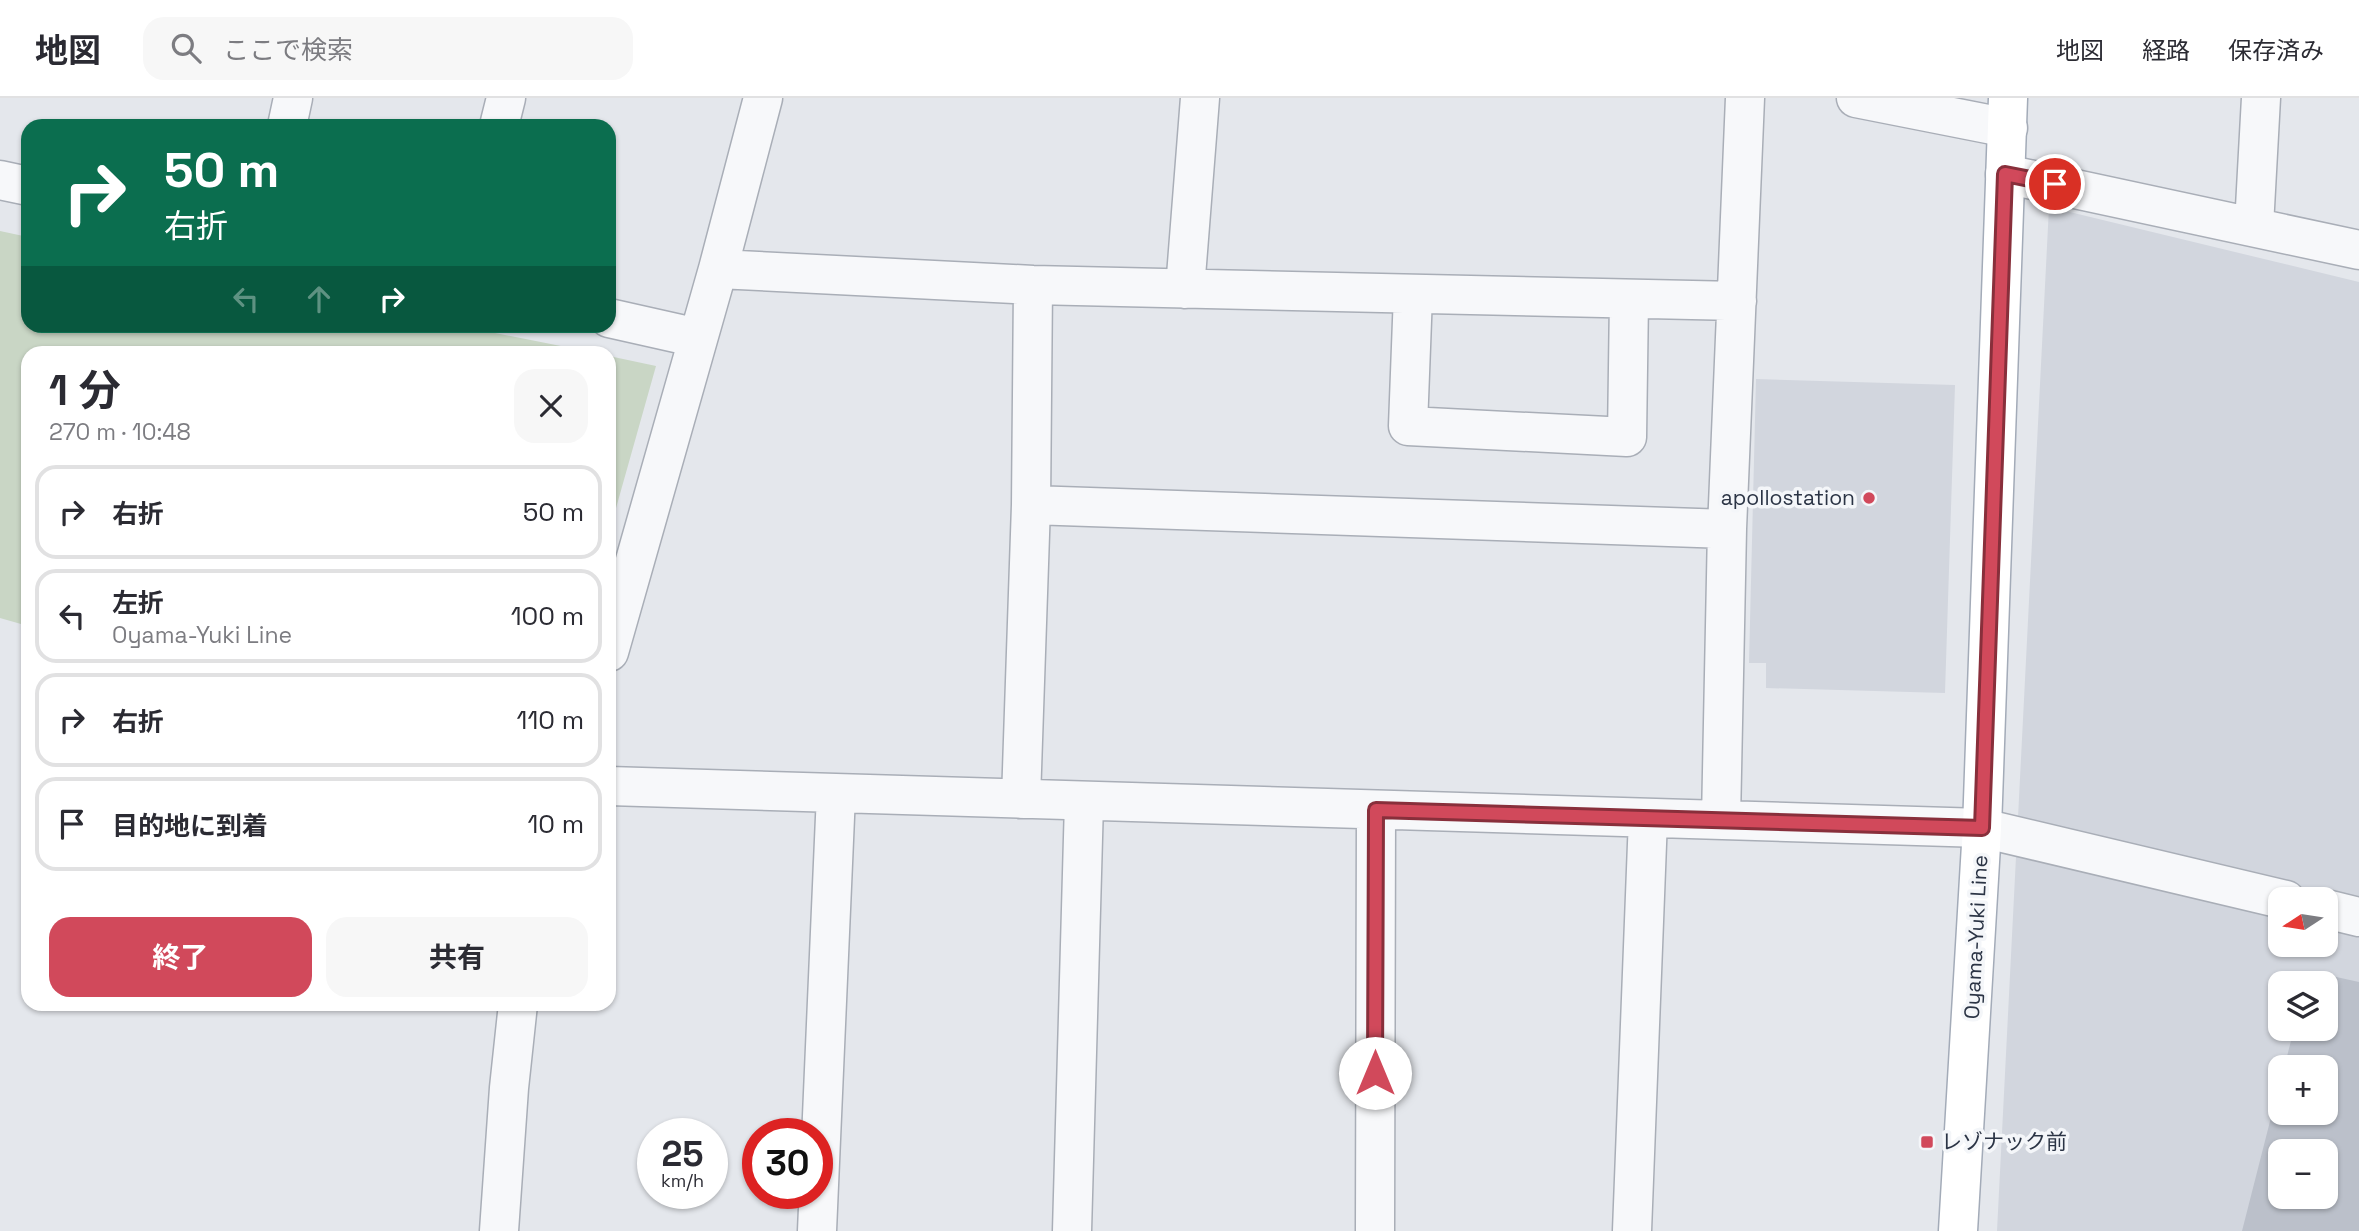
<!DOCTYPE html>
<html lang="ja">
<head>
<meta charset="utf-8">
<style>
	:root { --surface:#fff; --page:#f7f7f7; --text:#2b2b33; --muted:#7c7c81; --line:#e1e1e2; --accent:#d1495b }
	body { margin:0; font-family:"Space Grotesk","Noto Sans JP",sans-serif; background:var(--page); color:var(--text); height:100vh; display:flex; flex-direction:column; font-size:26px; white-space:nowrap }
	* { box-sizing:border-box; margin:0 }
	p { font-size:23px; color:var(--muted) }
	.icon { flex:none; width:38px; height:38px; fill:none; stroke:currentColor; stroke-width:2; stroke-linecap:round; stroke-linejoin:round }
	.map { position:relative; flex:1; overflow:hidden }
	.sheet { position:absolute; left:21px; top:248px; width:595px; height:665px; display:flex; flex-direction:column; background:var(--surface); border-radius:21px; box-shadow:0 2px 5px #0004 }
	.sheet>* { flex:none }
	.hud { position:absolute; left:21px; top:21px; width:595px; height:214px; border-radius:21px; box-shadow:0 2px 5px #0004; background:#0b6e4f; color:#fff; overflow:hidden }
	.needle { width:46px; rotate:258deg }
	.buttons { position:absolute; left:2268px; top:789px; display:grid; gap:14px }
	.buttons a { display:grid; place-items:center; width:70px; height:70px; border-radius:14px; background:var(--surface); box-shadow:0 2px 5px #0004; font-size:35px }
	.speed { position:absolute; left:637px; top:1020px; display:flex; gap:14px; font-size:35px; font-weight:700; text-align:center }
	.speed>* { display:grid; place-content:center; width:91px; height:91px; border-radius:50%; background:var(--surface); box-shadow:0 2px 5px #0004; line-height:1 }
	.speed small { font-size:18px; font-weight:400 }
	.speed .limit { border:10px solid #d22; background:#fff; color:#111 }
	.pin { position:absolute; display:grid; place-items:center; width:60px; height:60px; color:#fff; margin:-30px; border:4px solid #fff; border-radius:50%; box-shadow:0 2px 7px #0007 }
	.me { position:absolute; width:77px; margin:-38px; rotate:0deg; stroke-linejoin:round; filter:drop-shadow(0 0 5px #0008) }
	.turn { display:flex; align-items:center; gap:24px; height:147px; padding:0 28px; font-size:32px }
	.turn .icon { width:91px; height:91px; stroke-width:2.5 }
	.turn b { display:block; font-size:49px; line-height:60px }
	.lanes { display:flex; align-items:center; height:66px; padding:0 28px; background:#0003; justify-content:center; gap:35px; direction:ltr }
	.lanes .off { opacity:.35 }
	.round { display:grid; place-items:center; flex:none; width:74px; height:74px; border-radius:21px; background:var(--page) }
	.headline { display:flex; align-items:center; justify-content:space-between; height:119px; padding:0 28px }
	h1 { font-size:42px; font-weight:700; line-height:52px }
	.cta { display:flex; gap:14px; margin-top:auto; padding:14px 28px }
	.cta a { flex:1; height:80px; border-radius:21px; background:var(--accent); color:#fff; font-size:28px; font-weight:700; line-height:80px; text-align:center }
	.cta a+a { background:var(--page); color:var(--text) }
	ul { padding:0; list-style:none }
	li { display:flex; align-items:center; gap:21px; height:94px; margin:0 14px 10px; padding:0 14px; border:4px solid var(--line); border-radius:21px }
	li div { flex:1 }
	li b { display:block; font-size:26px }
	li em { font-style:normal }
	header { display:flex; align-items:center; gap:42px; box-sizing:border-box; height:98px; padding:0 35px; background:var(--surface); border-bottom:2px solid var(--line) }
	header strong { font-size:33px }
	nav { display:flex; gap:38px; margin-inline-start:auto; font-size:24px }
	.search { width:490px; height:63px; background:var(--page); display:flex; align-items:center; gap:18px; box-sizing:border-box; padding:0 24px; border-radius:21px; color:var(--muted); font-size:26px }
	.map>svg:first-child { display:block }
	.built { fill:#d2d6de; fill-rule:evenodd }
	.green { fill:#c9d6c5 }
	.building { fill:#bbc0ca; fill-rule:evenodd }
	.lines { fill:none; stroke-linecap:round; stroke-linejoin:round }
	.minor-casing { stroke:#a9aeb7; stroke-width:41 }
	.major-casing { stroke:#a3abb8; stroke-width:41 }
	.minor { stroke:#f7f8fa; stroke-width:38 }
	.major { stroke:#fff; stroke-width:38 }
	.route-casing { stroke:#882f3b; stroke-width:18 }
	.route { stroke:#d1495b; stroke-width:12 }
	.poi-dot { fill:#d1495b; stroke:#f4f6f9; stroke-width:2.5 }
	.labels { text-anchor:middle; stroke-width:7; stroke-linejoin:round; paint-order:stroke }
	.poi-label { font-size:21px; fill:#2b3445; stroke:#f4f6f9; text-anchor:end }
	.street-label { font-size:21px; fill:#2b3445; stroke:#f4f6f9 }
</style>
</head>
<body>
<header>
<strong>地図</strong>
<div class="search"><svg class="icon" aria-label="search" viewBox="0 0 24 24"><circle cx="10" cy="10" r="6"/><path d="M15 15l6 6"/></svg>ここで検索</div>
<nav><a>地図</a><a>経路</a><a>保存済み</a></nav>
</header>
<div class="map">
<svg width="2359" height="1133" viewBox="0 0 2359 1133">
	<rect width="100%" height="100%" fill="#e4e7ec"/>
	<!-- built -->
	<path class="built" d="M2049,109l310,75v949h-362zM2280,802h46v45h-46zM2280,886h46v45h-46zM2280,970h46v45h-46zM2280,1054h46v45h-46z
		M1756,281l199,6 -10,308 -179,-5v-25h-17z"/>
	<!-- green -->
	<path class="green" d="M0,133l28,6v89h432l136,27 -568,1v272l-28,-8z
		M609,258l47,10 -47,167z"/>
	<!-- building -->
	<path class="building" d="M2309,873l50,11v249h-117l37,-145 1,27h46v-45h-42l10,-39h32v-45h-20zM2280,1054h46v45h-46z"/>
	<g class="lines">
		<!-- minor casing -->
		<g class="minor-casing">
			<path id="minor" d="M1856,0l152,30
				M287,28l6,-28
				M499,28l7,-28
				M2005,76l354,76
				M0,82l28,6
				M2254,128l7,-128
				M718,171l315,16 704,16
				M1185,191l15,-191
				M1413,196l-5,132 219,11 2,-138
				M609,220l89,20
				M1031,407l696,24
				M609,554l109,-383 45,-171
				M609,688l1373,42 304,72
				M1021,701l10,-294 2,-220
				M1721,722l6,-291 18,-431
				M2326,811l33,8
				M499,1133l10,-143 9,-84
				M817,1133l19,-437
				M1072,1133l12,-429
				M1375,1133l1,-421
				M1632,1133l16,-413"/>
		</g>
		<!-- major casing -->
		<g class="major-casing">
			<path id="major" d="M1958,1133l24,-403 26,-730"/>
		</g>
		<!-- minor -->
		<use href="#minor" class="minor"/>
		<!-- major -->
		<use href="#major" class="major"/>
	</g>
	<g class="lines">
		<!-- route casing -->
		<g class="route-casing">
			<path id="route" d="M1375,975l1,-263 606,18 23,-654 50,10"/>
		</g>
		<!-- route -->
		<use href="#route" class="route"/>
	</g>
	<!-- markers -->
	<g class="poi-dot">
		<circle cx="1869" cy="400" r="7"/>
		<rect x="1920" y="1037" width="14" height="14" rx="3.5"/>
	</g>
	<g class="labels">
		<!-- poi labels -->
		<g class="poi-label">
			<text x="1855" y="407">apollostation</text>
			<text x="1941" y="1051" text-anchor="start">レゾナック前</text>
		</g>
		<!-- street labels -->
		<g class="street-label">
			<text transform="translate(1976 839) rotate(-87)" y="7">Oyama-Yuki Line</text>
		</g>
	</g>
</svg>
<div class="buttons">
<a><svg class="needle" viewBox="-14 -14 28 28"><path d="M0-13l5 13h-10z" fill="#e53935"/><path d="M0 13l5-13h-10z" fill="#7c7c81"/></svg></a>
<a><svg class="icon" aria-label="layers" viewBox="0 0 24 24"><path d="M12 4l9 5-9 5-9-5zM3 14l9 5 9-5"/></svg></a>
<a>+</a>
<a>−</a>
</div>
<div class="speed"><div>25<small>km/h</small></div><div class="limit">30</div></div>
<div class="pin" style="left:2055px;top:86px;background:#d93025"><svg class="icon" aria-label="arrive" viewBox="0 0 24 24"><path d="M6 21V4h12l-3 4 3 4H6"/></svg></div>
<svg class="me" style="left:1375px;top:975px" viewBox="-20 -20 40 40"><circle r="19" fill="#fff"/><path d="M0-13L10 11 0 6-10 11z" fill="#d1495b"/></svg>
<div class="hud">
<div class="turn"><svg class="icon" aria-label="right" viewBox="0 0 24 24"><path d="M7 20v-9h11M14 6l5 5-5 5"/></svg><div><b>50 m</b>右折</div></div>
<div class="lanes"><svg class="icon off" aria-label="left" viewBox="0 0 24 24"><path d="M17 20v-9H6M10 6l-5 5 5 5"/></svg><svg class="icon off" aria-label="ahead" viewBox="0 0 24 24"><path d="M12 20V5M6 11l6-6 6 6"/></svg><svg class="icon" aria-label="right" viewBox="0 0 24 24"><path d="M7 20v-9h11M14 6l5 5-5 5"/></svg></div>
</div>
<section class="sheet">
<div class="headline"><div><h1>1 分</h1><p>270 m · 10:48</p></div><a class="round"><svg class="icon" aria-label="close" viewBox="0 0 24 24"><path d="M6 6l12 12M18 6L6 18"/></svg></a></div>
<ul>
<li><svg class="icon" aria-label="right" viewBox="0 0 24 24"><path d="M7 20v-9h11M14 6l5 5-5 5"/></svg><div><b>右折</b></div><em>50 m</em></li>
<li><svg class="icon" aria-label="left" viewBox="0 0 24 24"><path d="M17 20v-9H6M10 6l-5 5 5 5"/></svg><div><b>左折</b><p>Oyama-Yuki Line</p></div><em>100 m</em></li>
<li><svg class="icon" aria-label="right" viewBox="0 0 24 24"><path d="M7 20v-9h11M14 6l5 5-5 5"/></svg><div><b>右折</b></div><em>110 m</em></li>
<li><svg class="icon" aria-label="arrive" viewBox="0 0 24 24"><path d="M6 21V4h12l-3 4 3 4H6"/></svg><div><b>目的地に到着</b></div><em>10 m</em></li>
</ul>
<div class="cta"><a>終了</a><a>共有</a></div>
</section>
</div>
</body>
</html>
